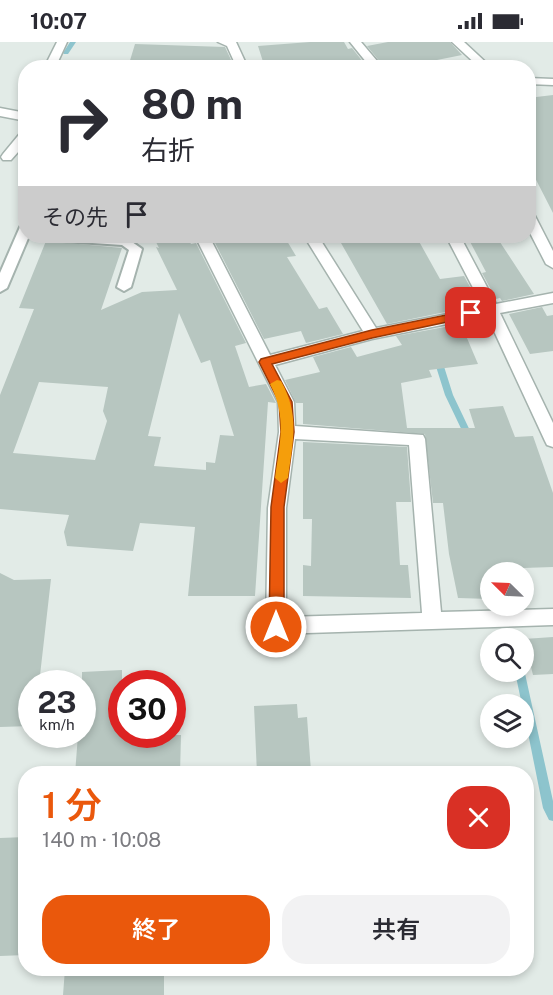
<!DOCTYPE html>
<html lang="ja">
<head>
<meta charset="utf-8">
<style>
	:root { --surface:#fff; --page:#f2f2f3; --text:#2b2b33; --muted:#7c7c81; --accent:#ea580c }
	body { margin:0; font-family:"Public Sans","Noto Sans JP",sans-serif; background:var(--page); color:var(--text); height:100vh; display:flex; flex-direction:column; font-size:22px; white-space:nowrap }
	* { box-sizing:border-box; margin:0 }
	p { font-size:20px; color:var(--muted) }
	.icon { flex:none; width:33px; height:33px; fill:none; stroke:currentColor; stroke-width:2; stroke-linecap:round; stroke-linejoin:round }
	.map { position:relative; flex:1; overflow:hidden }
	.sheet { position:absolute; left:18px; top:724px; width:516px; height:210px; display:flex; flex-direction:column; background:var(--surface); border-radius:24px; box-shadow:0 3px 9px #0003 }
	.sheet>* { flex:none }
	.banner { position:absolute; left:18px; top:18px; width:518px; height:183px; border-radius:24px; box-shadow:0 3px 9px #0003; background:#fff; color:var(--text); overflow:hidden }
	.needle { width:39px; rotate:294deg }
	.tools { position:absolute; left:480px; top:520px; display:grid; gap:12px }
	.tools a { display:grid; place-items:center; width:54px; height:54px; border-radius:50%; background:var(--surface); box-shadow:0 3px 9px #0003; font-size:30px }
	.speed { position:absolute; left:18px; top:628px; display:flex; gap:12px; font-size:30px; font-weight:700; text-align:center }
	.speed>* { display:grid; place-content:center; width:78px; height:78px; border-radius:50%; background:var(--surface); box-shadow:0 3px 9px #0003; line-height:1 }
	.speed small { font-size:15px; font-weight:400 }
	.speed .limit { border:9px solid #d22; background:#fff; color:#111 }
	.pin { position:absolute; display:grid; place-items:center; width:51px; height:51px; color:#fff; margin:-26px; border-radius:12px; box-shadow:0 3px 9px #0006 }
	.me { position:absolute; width:66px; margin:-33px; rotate:0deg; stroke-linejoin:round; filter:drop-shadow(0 0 4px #0008) }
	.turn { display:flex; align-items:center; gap:21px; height:126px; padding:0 24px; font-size:27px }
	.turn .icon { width:78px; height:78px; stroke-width:2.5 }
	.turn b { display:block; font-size:42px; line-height:51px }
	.then { display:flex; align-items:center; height:57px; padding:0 24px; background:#0003; gap:12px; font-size:22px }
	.round { display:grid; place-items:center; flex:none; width:63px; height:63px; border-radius:24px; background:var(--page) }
	.headline { display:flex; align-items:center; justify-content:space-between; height:102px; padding:0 24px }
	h1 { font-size:36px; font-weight:600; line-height:45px; color:var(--accent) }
	.action { display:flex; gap:12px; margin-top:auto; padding:12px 24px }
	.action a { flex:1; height:69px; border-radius:24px; background:var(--accent); color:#fff; font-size:24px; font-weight:600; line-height:69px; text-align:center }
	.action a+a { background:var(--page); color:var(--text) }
	.status { display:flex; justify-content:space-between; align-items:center; height:42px; padding:0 30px; background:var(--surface); direction:ltr }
	.status svg { height:16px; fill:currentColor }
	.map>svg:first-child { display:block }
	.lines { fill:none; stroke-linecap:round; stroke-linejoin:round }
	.stream { fill:#8dc4cd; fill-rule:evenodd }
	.building { fill:#b7c6c0; fill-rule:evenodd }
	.service-casing { stroke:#a5b3ae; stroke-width:4 }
	.minor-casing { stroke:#a5b3ae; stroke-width:3 }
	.service { fill:#fff; fill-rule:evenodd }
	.minor { fill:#fff; fill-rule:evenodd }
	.route { fill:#ea580c; stroke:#983908; stroke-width:1.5 }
	.slow { fill:#f59e0b }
</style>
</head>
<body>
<div class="status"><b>10:07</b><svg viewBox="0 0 49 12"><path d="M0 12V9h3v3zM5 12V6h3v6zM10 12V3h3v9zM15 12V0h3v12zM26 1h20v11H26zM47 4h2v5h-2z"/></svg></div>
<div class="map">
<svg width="553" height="953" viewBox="0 0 553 953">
	<rect width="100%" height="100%" fill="#e2ebe7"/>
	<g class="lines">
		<!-- stream -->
		<path class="stream" d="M70,0h6l-8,12h-4l-1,-1z
			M437,312l4,3 12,38 21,44 -1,2h-6l-22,-46 -12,-38z
			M524,627l29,132v20l-4,-1 -6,-12 -19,-95v-8h-2l-7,-33h9z"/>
	</g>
	<!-- building -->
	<path class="building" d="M310,0h34l4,7 4,-1 16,20h-103l-7,-22z
		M388,0h62l12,13 -40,8 5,5h-42l-18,-22z
		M135,2l90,3 7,15 -14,6 -90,-1z
		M553,53v118l-25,-49v-66z
		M153,194h34l4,8 5,-1 50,100 -11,3 14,41 17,-3 10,19 -8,-1 -13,194h-67l7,-69 -55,-4 -7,28 -66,-5 -3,-14 5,-17 -69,-6v-114l34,-86 -15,-1 27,-67 76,7 -21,62 41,-18 35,-2 -21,-43 3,1zM179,271l22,50 9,-3 24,76 -14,-1 -5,28 -9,-1v8l-52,-4 7,-29 -13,-1zM39,340l69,5 -5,24 4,10 -12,39 -82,-7z
		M229,194h55l12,20 -9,1 32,52 8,-2 16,27 -37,9 -5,-12 -37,8 -51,-100z
		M377,194h39l24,43 24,-3 14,25 -25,4 2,5 -68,14 -46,-81z
		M467,194h29l38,58 -32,7 -2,-3 -4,1 -14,-26 4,-1z
		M542,265l5,9 6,-1v36l-23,3 -21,-40z
		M461,282l17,40 -49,6 3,7 -31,6 6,45h68l-6,-19 34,-3 12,31 18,-1 20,57v74l-63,2v30l-32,-1 -9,-44 -6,-51h-10l-8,-69 -122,-10v-21h-7l-11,-23 35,-8 -7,-15 38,-10 6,10 45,-12 -6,-9z
		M303,400l104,5 4,55h-15l4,63h8l3,33 -108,-2v-31l8,1 1,-47h-9z
		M0,531l14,7 37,-1 -12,105h-7v42l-32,1z
		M553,595v37l-20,1 -9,-36z
		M122,628v65h59l-1,39h-105l3,-39h4v-63z
		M297,662l1,14 9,-1 4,54 -54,3 -3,-68z
		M26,795v118l-26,1v-118z
		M65,927h99v26h-101z"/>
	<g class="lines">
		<!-- service casing -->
		<g class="service-casing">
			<path id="service" d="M242,20l5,3 -1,2 -26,1z
				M26,181v13h3l-22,52 -7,4v-19l20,-46z
				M42,194l83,1 17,12 -11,38 -7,4 -7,-4 12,-37 -7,-5 -74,-5z"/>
		</g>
		<!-- minor casing -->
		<g class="minor-casing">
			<path id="minor" d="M57,0h10l-12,26h-11z
				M218,0h18l12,26h-11l-10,-22z
				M350,0h11l22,26h-12z
				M452,0h12l28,26h-12z
				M528,36l25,1v6l-25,-1z
				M0,66l26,5v8l-26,-5z
				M26,88v13l-15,17h-8l-2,-3 2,-3 19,-23z
				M528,170l7,4 18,35v17l-7,-4 -18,-35z
				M195,194h14l61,119 93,-24 -59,-95h14l58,92 107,-21 -37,-71h14l36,68 57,-11v10l-53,10 53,110v24l-6,-2 -2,-4 -58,-125 -115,23 -97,26 19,37 1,24 128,9 2,4 16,173 112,-3v16l-277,9 -7,-2 -3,-6 2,-118 11,-76 -1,-30zM295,397l114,6 13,168 -136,4v-109z"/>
		</g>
		<!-- service -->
		<use href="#service" class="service"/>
		<!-- minor -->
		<use href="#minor" class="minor"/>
	</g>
	<!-- route -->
	<path class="route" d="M471,268l6,3 -2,3 -103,22 -100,26 20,38 2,30 -10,75v120l-2,4 -6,2 -5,-2 -2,-4 2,-120 10,-75 -2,-30 -20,-40 2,-3 111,-29z"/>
	<!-- slow -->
	<path class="slow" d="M277,338l4,1c19,34 12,60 7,97l-7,5 -6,-5c5,-35 12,-61 -5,-94z"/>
</svg>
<div class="tools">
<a><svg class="needle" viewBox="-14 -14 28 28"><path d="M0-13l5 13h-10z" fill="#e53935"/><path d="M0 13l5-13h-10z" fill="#7c7c81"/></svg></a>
<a><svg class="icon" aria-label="search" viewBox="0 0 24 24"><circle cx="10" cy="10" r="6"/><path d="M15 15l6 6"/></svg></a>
<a><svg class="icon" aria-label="layers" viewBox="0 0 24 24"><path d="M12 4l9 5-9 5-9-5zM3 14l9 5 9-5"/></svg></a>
</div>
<div class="speed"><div>23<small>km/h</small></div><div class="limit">30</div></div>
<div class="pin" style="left:471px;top:271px;background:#d93025"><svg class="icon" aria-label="arrive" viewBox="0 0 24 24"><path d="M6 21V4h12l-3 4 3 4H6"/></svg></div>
<svg class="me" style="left:276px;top:585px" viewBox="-20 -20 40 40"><circle r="17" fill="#ea580c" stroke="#fff" stroke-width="3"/><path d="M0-11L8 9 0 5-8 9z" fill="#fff"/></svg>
<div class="banner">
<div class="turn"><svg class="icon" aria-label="right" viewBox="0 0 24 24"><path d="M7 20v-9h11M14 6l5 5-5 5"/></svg><div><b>80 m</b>右折</div></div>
<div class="then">その先<svg class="icon" aria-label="arrive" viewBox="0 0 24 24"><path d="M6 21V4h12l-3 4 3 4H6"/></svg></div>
</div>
<section class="sheet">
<div class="headline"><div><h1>1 分</h1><p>140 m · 10:08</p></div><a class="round" style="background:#d93025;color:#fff"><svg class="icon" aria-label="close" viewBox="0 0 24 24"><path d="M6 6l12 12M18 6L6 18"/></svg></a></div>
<div class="action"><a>終了</a><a>共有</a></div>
</section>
</div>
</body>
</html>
